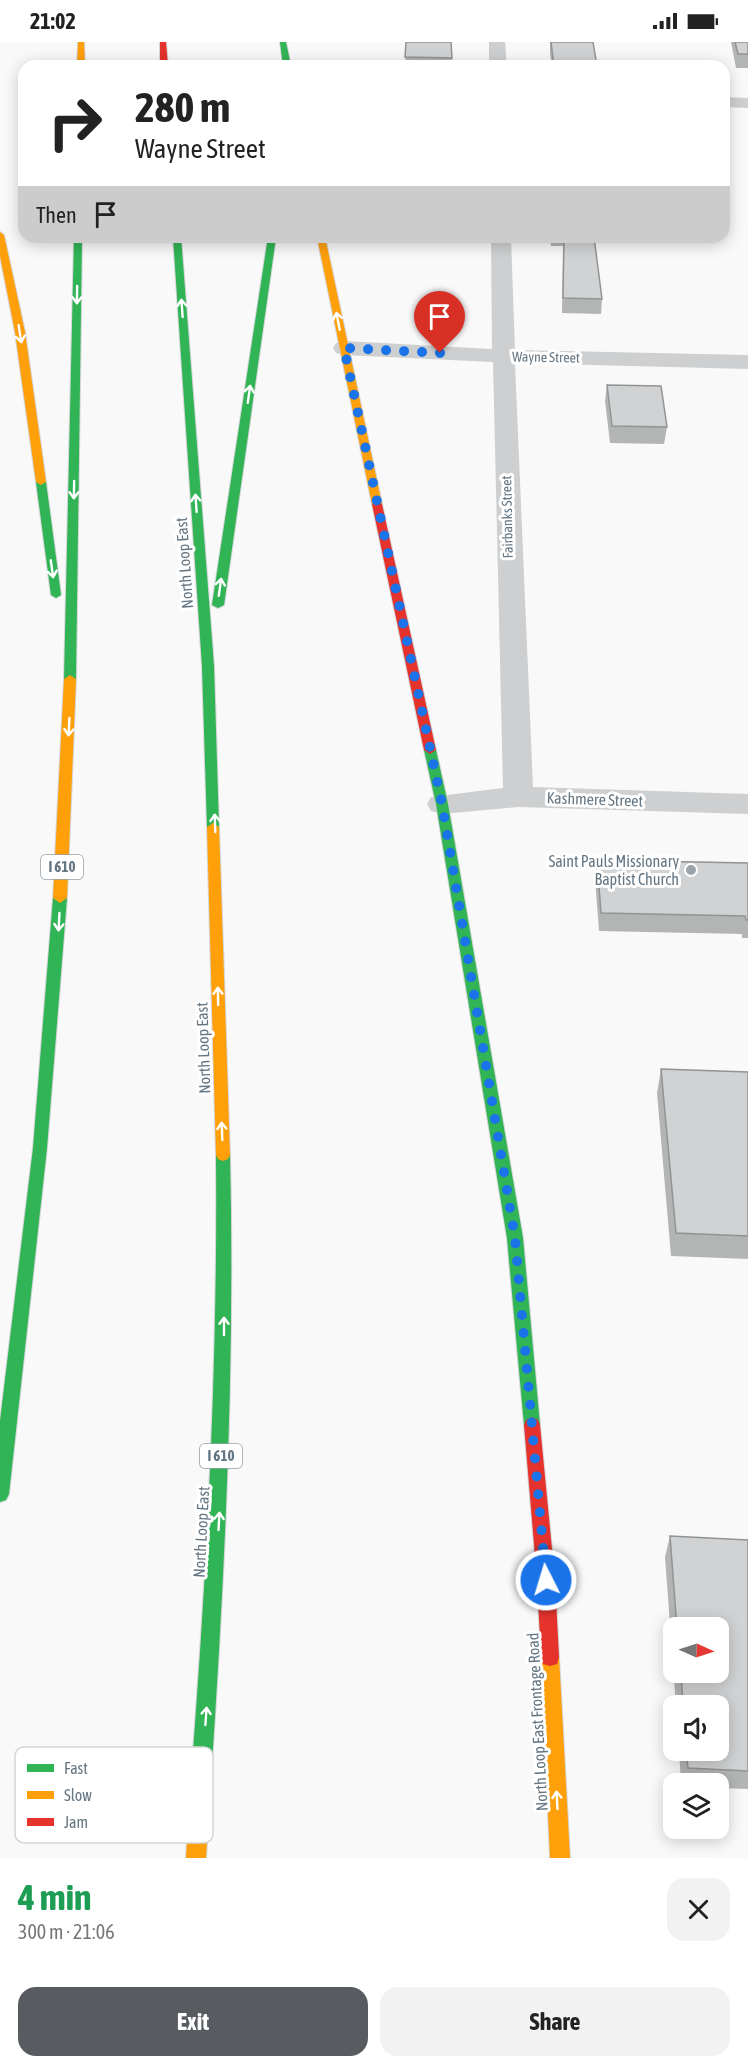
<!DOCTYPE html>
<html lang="en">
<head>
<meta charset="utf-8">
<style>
	:root { --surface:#fff; --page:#f2f2f2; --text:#222; --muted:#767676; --accent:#585c60 }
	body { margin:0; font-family:"Asap Condensed",sans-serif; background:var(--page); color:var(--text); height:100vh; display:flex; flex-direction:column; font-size:22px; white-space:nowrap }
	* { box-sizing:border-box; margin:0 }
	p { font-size:20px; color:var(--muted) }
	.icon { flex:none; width:33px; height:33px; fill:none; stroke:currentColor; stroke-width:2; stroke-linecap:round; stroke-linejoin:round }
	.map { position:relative; height:1816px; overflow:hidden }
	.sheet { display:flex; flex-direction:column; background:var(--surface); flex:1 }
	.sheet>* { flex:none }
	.top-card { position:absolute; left:18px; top:18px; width:712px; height:183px; border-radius:18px; box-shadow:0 3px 15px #0003; background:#fff; color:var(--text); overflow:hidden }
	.needle { width:39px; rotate:93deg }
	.fabs { position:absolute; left:663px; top:1575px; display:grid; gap:12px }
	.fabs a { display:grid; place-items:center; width:66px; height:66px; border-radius:12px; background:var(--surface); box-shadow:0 3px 15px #0003; font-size:30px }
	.pin { position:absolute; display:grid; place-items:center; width:51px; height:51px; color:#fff; margin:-62px -26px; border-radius:50% 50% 50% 0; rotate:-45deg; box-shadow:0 0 6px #0007 }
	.pin .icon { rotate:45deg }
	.me { position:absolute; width:66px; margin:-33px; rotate:355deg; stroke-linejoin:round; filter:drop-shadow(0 0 4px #0008) }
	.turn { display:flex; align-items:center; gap:21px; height:126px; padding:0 18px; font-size:27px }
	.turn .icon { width:78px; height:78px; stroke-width:2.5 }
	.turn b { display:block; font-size:42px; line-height:51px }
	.then { display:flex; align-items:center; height:57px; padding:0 18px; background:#0003; gap:12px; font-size:22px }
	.round { display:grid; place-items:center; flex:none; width:63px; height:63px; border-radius:18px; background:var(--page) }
	.summary { display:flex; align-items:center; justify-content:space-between; height:102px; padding:0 18px }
	h1 { font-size:36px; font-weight:700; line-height:45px; color:#1e9e55 }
	.cta { display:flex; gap:12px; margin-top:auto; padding:12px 18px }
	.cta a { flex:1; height:69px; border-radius:18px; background:var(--accent); color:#fff; font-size:24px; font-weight:700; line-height:69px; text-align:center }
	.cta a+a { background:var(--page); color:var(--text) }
	.status { display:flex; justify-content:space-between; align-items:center; height:42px; padding:0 30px; background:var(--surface); direction:ltr }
	.status svg { height:16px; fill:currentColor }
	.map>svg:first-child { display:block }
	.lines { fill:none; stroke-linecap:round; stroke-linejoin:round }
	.fast-casing { stroke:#d5d6d7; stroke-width:2 }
	.slow-casing { stroke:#d5d6d7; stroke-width:2 }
	.jam-casing { stroke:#d5d6d7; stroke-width:2 }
	.street { fill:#cecfd0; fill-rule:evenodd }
	.fast { fill:#30b455; fill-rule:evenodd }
	.slow { fill:#ff9f0a; fill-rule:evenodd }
	.jam { fill:#e5322d; fill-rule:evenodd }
	.wall { fill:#b3b5b5; fill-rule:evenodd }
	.building { fill:#d0d2d3; stroke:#929394; stroke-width:1.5 }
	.oneway { stroke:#fff }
	.route { stroke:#1a73e8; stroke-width:10; stroke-dasharray:0 18 }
	.poi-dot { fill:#99a4ac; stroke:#fff; stroke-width:2 }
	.labels { text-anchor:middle; stroke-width:6; stroke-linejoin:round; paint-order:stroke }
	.far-street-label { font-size:14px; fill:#657683; stroke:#fff }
	.shield { fill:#fff; stroke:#939fa8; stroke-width:1.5 }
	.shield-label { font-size:15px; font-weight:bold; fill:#657683 }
	.street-label { font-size:16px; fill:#657683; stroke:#fff }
	.poi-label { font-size:16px; fill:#657683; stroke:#fff; text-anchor:end }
	.key { fill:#fff; stroke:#d1d6da; stroke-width:1.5 }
	.key-label { font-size:16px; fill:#657683 }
</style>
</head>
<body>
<div class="status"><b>21:02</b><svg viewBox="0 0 49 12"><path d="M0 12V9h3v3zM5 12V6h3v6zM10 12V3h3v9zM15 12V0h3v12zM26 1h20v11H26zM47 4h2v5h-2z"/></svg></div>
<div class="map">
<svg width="748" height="1816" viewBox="0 0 748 1816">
	<rect width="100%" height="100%" fill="#f9f9f9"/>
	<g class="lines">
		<!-- fast casing -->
		<g class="fast-casing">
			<path id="fast" d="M280,0h6l5,24h-8z
				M74,195h8l-6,442 -6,4 -6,-4z
				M173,195h8l33,429 5,161 -6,4 -6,-4 -5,-161z
				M268,195h8l-52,368 -6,3 -6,-3z
				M41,437l5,3 15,113 -5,3 -5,-3 -15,-113z
				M430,704l6,4 12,54 75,434 17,187 -2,5 -6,3 -6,-3 -2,-5 -17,-187 -71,-434 -12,-54z
				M60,851l7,5 -20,250 -38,346 -3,6 -6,2v-81l33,-273 20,-250z
				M223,1107l5,2 2,4c5,208 -5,415 -19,623l-3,7 -7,3 -7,-3 -3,-7c16,-208 27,-415 25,-623l2,-4z"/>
		</g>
		<!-- slow casing -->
		<g class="slow-casing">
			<path id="slow" d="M78,0h6l1,24h-8z
				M0,190l4,3 21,97 21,150 -5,3 -5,-3 -21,-150 -15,-76z
				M317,195h8l57,267 -5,3 -5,-3z
				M70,633l6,4 -9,219 -7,5 -7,-5 11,-219z
				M213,781l6,4 11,328 -2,4 -5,2 -5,-2 -2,-4 -9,-328z
				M550,1606l7,2 2,7 11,201h-20l-9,-201 2,-7z
				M201,1726l7,3 3,7 -5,80h-20l5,-80 3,-7z"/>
		</g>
		<!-- jam casing -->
		<g class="jam-casing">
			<path id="jam" d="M160,0h6l2,24h-8z
				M377,459l5,3 54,246 -6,4 -6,-4 -52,-246z
				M532,1375l6,3 2,5 15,155 4,77 -2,7 -7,2 -7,-2 -2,-7 -4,-77 -13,-155 2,-5z"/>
		</g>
		<!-- street -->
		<path class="street" d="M489,0h16l2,24h-18z
			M724,55l24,1v10l-24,-1z
			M491,195h20l4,113 233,5v14l-233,-6 18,424 215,7v20l-230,-7 -76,7 -11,-3 -4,-7 4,-7 72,-9 -10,-426 -149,-7 -8,-2 -3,-5 3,-5 8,-2 148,8z"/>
		<!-- fast -->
		<use href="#fast" class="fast"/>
		<!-- slow -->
		<use href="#slow" class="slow"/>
		<!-- jam -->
		<use href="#jam" class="jam"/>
	</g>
	<!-- wall -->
	<path class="wall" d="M406,0l46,16v8h-47z
		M550,0h43l4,24h-45l-2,-12z
		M731,0h17v26h-12z
		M550,195h44l8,62 -1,15 -39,-1 1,-67h-12z
		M607,343l60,42 -3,17 -54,-1 -5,-42z
		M597,818l151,3v75h-6v-4l-143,-3 -4,-53z
		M661,1027l87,3v187l-77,-3 -14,-163z
		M670,1494l78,4v249l-30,-1v-4h-37l-2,-34h39v-44h-42l-11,-149zM674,1586h44v44h-44z"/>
	<!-- building -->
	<path class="building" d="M406,0h45l1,16 -47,-1z
		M551,0h42l4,24h-43z
		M735,0h13v12h-10z
		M564,195h30l8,62 -39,-1z
		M607,343l54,1 6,41 -55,-1z
		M597,818l151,3v57h-2l-1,-4 -144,-3z
		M661,1027l87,3v164l-72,-3z
		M670,1494l78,4v231l-60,-3 -2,-18h32v-44h-35l-2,-34h37v-44h-41z"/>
	<!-- one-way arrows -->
	<defs><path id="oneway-shaft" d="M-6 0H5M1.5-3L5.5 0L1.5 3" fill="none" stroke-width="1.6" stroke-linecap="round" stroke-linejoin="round" transform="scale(1.5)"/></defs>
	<g class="oneway">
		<use href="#oneway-shaft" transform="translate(77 253) rotate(91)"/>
		<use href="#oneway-shaft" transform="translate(182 266) rotate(-94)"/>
		<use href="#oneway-shaft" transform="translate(338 279) rotate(-101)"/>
		<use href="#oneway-shaft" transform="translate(20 292) rotate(81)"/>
		<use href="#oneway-shaft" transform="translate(249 352) rotate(-82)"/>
		<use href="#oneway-shaft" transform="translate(74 448) rotate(91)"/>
		<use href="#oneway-shaft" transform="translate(196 461) rotate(-94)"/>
		<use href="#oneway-shaft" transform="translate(52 527) rotate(82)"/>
		<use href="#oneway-shaft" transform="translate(220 545) rotate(-82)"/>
		<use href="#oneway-shaft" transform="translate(69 685) rotate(93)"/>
		<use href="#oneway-shaft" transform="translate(215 781) rotate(-92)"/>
		<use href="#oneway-shaft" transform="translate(59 880) rotate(93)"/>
		<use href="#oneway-shaft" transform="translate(218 954) rotate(-91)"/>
		<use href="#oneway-shaft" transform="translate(222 1089) rotate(-92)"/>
		<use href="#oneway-shaft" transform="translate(224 1284) rotate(-90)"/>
		<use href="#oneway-shaft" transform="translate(219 1479) rotate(-87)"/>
		<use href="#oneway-shaft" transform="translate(206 1674) rotate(-86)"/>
		<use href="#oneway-shaft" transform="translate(557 1758) rotate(-93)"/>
	</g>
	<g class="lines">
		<!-- route -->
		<path class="route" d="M440,311l-96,-5 98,456 73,434 31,342"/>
	</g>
	<!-- markers -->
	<circle class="poi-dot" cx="691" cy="828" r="6"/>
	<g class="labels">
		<!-- far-street labels -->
		<g class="far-street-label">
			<text transform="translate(546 315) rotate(1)" y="5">Wayne Street</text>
			<text transform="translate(507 475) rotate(-91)" y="5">Fairbanks Street</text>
		</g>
		<!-- shield labels -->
		<g class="shield">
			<rect x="41" y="813" width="42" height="24" rx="4.5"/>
			<rect x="200" y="1402" width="42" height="24" rx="4.5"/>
		</g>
		<g class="shield-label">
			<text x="62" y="830">I 610</text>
			<text x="221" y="1419">I 610</text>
		</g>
		<!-- street labels -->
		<g class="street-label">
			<text transform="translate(184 521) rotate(-94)" y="6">North Loop East</text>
			<text transform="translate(595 757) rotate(2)" y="6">Kashmere Street</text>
			<text transform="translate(203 1006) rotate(-92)" y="6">North Loop East</text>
			<text transform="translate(201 1490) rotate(-87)" y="6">North Loop East</text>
			<text transform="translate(537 1680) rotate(-93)" y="6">North Loop East Frontage Road</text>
		</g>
		<!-- poi labels -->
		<g class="poi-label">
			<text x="679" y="825">Saint Pauls Missionary<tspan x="679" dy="18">Baptist Church</tspan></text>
		</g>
	</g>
	<!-- legend -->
	<rect x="15" y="1705" width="198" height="96" rx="9" class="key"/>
	<rect x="27" y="1722" width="27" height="8" fill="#30b455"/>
	<rect x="27" y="1749" width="27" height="8" fill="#ff9f0a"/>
	<rect x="27" y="1776" width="27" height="8" fill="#e5322d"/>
	<g class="key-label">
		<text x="64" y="1732">Fast</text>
		<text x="64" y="1759">Slow</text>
		<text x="64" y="1786">Jam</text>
	</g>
</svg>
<div class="fabs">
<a><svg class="needle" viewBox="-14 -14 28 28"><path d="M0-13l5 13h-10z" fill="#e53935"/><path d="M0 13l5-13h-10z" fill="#767676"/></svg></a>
<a><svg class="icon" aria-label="sound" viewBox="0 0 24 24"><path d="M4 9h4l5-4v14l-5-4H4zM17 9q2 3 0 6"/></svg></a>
<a><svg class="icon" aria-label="layers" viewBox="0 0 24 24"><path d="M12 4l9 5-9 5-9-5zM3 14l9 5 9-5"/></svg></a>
</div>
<div class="pin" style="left:440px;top:311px;background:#d93025"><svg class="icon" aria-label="arrive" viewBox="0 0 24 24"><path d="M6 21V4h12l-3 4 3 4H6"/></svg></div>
<svg class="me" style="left:546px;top:1538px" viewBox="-20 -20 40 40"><circle r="17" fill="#1a73e8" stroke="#fff" stroke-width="3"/><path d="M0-11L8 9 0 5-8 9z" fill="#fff"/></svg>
<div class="top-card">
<div class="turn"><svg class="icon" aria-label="right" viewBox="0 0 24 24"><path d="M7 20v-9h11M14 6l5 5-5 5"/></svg><div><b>280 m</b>Wayne Street</div></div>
<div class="then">Then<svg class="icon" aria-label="arrive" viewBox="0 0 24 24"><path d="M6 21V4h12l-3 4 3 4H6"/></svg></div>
</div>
</div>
<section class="sheet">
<div class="summary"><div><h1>4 min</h1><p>300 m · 21:06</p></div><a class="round"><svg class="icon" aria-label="close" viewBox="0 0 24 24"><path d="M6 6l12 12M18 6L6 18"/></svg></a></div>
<div class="cta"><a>Exit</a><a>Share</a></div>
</section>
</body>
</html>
